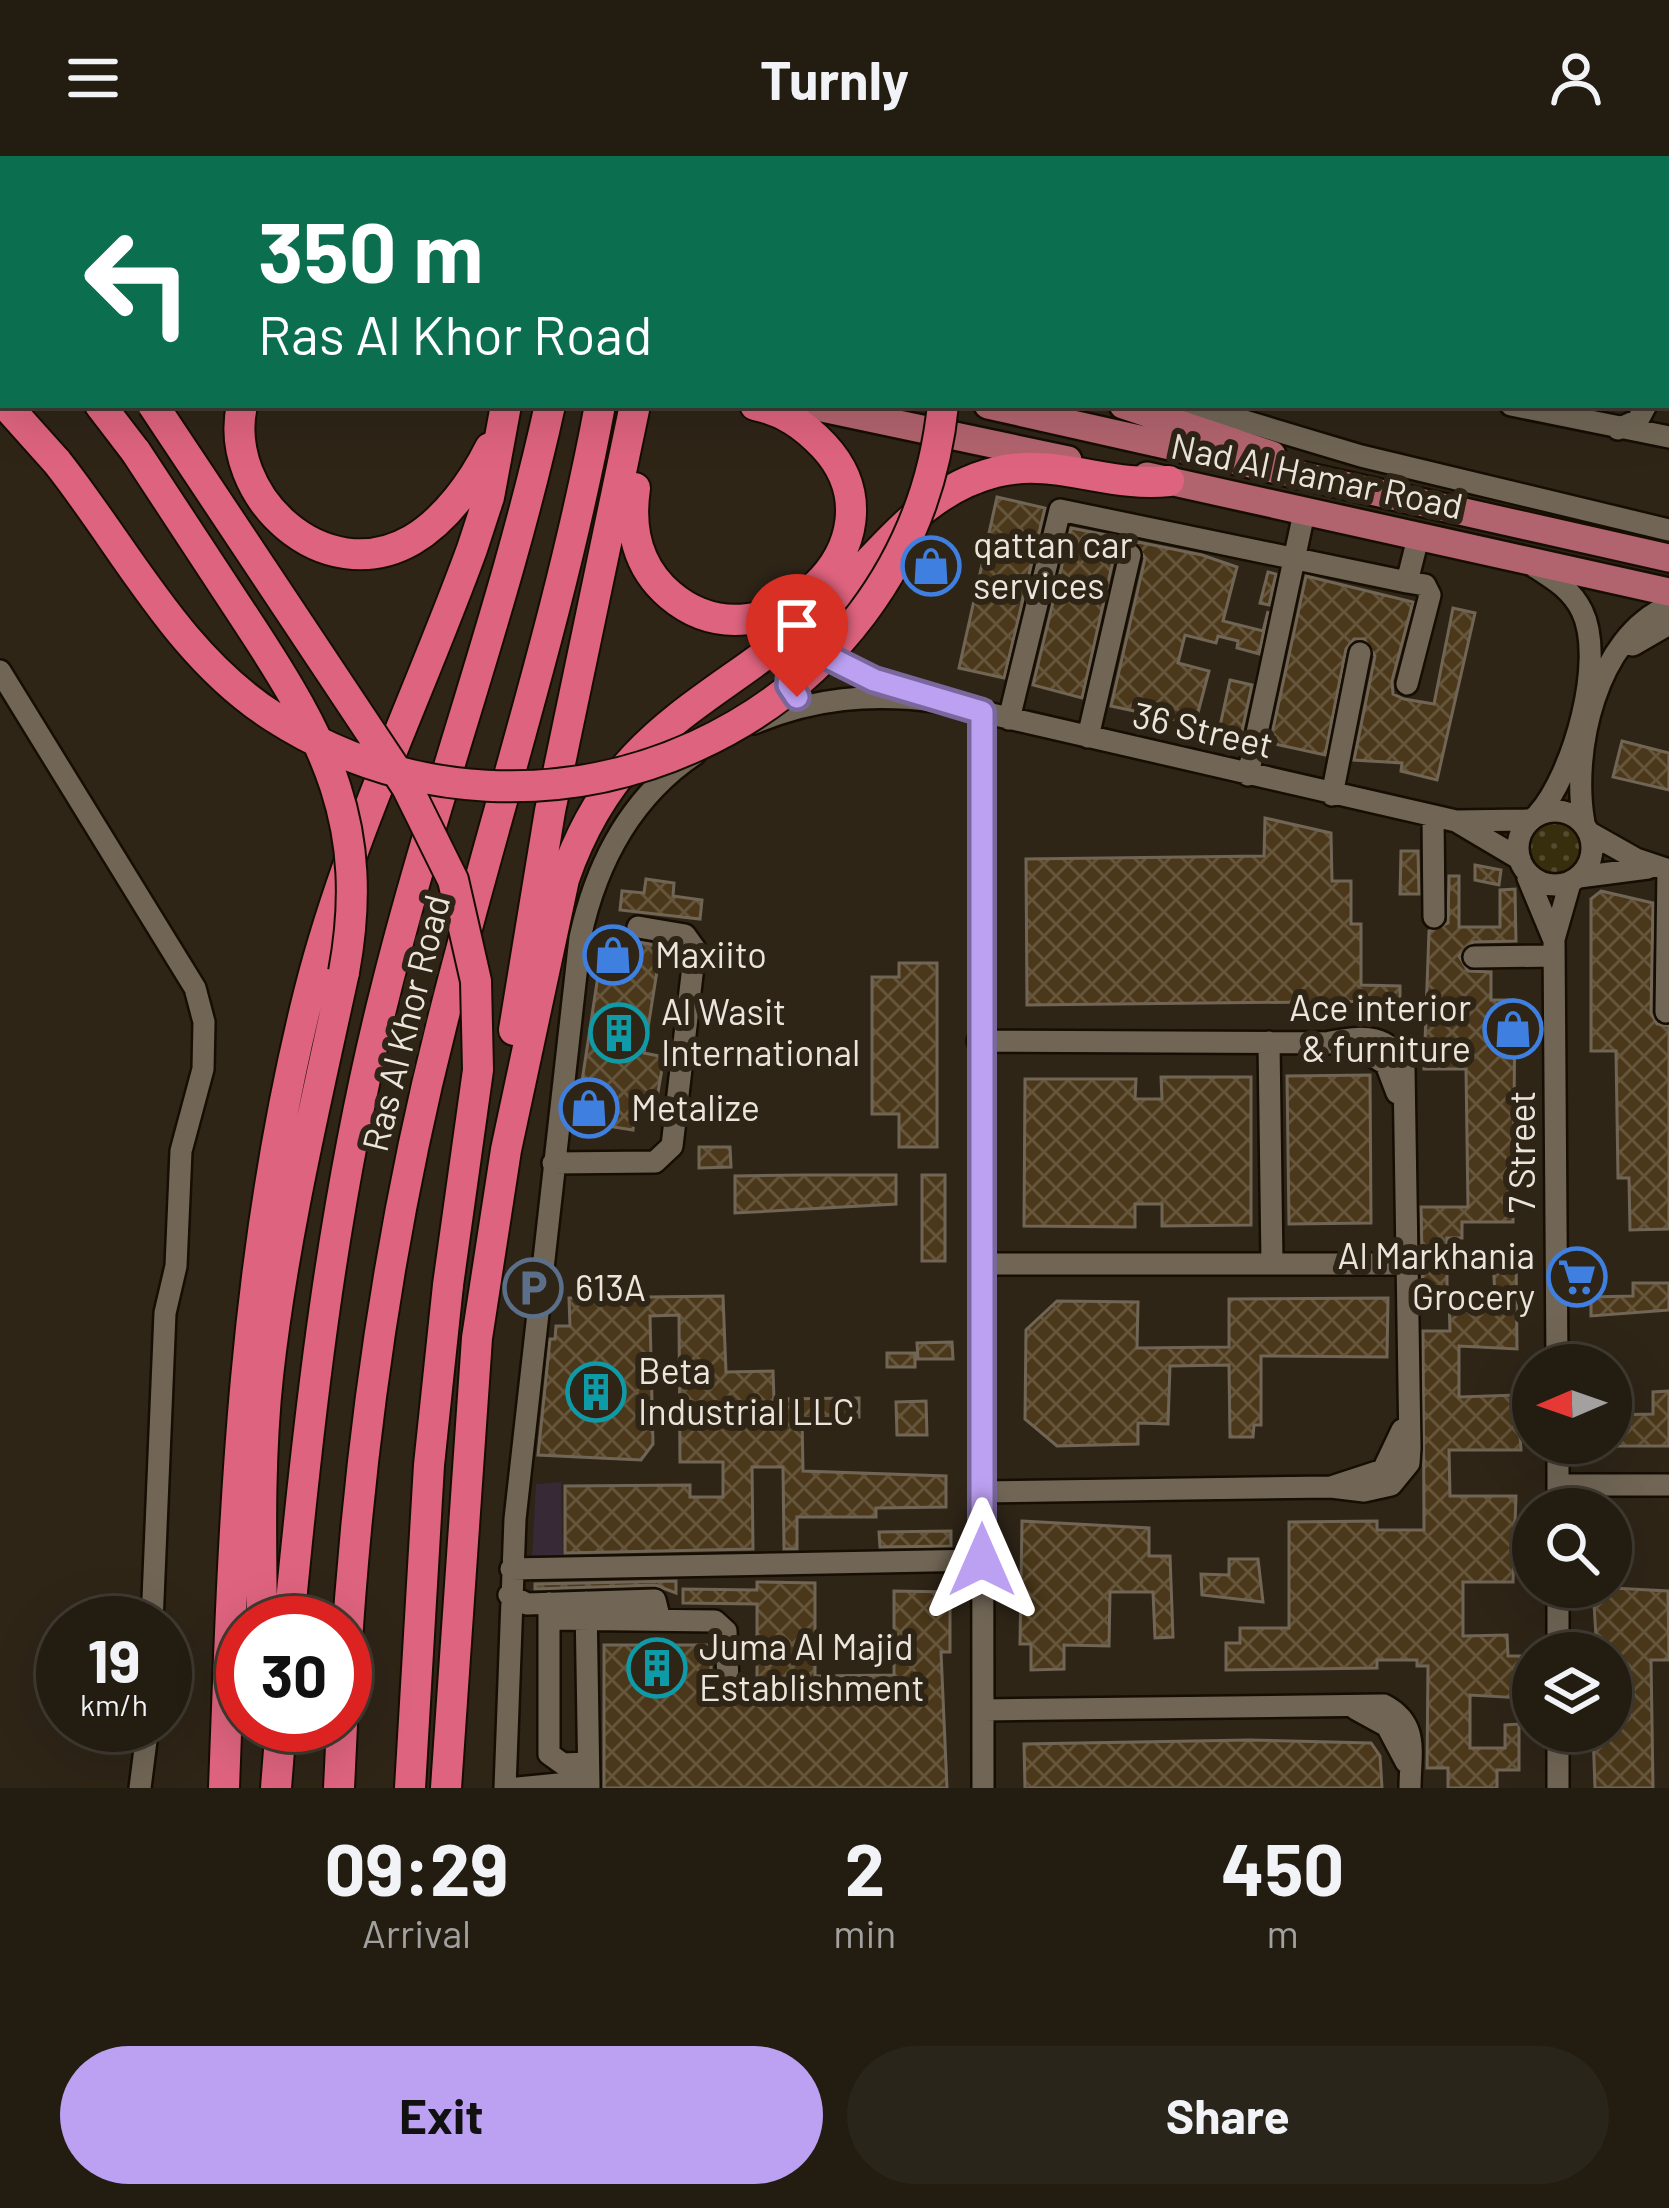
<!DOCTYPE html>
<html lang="en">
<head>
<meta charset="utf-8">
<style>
	:root { --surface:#221c11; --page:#2a251a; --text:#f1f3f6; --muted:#a2a19f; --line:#3f3a31; --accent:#bca0f2 }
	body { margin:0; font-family:Barlow,sans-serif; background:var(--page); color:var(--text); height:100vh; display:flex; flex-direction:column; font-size:45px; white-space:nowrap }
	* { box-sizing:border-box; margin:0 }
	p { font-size:39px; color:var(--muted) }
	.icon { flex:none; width:66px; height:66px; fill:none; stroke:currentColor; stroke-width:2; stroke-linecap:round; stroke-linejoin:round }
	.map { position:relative; height:1632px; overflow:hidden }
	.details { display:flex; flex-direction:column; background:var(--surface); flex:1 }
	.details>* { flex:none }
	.guide { position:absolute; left:0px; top:0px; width:1671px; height:252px; box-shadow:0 12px 48px #0002,0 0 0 3px var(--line); background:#0b6e4f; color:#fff; overflow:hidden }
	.needle { width:78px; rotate:268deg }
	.tools { position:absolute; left:1512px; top:1188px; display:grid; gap:24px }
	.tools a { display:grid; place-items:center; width:120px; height:120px; border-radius:50%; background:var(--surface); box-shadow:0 12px 48px #0002,0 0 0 3px var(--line); font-size:60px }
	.speed { position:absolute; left:36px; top:1440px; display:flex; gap:24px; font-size:60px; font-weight:700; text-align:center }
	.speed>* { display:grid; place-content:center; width:156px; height:156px; border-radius:50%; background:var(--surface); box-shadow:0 12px 48px #0002,0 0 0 3px var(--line); line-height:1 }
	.speed small { font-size:30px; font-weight:400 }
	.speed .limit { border:18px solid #d22; background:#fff; color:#111 }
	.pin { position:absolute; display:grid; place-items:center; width:102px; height:102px; color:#fff; margin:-123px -51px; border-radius:50% 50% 50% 0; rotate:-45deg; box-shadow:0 0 12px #0007 }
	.pin .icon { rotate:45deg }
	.me { position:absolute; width:132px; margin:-66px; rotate:0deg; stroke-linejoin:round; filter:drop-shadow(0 0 9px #0008) }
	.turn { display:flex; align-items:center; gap:42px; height:252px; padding:0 60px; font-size:54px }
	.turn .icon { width:156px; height:156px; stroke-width:2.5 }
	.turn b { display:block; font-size:84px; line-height:102px }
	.eta { display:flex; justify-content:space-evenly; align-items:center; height:204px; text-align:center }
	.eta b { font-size:72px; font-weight:700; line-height:84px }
	.button { display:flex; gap:24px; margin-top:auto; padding:24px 60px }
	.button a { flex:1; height:138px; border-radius:72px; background:var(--accent); color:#111; font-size:48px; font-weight:700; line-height:138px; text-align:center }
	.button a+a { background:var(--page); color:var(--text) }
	header { display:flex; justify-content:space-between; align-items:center; height:156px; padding:0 60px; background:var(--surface); font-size:54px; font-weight:700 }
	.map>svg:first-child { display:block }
	.commercial { fill:#372935 }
	.sand { fill:url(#sand-dots) }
	.building { fill:url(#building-cross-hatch); stroke:#716656; stroke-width:3 }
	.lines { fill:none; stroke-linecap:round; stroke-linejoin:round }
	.minor-casing { stroke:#160e03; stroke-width:26 }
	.major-casing { stroke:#160e03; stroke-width:32 }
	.highway-casing { stroke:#160e03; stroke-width:34 }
	.minor { stroke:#716656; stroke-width:21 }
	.major { stroke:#b2646e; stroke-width:27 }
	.highway { stroke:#de637e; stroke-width:30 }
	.highway-bridge-casing { stroke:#160e03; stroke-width:34; stroke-linecap:butt }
	.highway-bridge { stroke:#de637e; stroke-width:30 }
	.route-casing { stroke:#7a689d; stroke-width:30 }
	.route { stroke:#bca0f2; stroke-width:21 }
	.labels { text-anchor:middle; stroke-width:12; stroke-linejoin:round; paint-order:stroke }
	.street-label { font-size:36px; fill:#ebe5dc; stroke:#2e2517 }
	.poi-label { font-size:36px; fill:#ebe5dc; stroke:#2e2517; text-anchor:start }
</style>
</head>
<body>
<header><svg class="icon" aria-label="menu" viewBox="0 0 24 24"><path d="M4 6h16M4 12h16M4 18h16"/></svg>Turnly<svg class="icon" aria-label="person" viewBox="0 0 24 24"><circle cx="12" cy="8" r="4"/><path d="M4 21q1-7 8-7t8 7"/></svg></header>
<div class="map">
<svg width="1669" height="1632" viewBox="0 0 1669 1632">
	<defs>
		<pattern id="sand-dots" width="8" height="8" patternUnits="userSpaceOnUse" patternTransform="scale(3)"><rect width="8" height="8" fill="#362e0d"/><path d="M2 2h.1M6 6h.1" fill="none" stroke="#534c30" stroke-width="1.8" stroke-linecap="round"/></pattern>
		<pattern id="building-cross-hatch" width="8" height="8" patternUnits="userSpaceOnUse" patternTransform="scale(3)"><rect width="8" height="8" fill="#4b381a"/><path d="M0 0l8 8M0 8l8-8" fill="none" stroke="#65553b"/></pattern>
	</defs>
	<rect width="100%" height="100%" fill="#2e2517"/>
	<!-- commercial -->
	<path class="commercial" d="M561,1326l2,76 -31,1 4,-75z"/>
	<!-- sand -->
	<path class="sand" d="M1530 690a26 26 0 1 1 52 0a26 26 0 1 1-52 0Z"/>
	<!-- building -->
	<path class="building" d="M997,341l48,11 -41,170 -45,-10z
		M1071,372l61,12 -17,12 -33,146 -49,-13z
		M1133,385l69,14 35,12 -14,54 40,10 5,-20 -9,43 -22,-6 1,-7 -20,-5 -2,7 -31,-8 -7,28 31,8 -14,53 -84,-18 34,-148z
		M1268,416l8,2 -7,31 -9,-2z
		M1306,420l107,26 -21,79 1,13 11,5 30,5 19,-96 22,5 -38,167 -36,-9 1,-8 -48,-3 21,-104 -11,-17h-10l-8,10 -21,106 -55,-12z
		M1230,524l22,5 -10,46 -22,-5z
		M1622,585l47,12v37l-56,-13z
		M1265,662l66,15 1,48h19v43h10v61l39,1v15l-373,4 -1,-146 238,-3z
		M1401,695h17l1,43h-19z
		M1475,709l26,5 -2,15 -24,-5z
		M1449,720h10v51h41v-37l15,-1 1,52 -43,1 -14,14 9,15 23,1v28h24l-2,222h-51v16h-15v64h-24l-2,-95h47l-2,-138h-42l5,-138 19,-8z
		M646,723l28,4 -1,13 29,4 -2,19 -80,-9 2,-19 22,2z
		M1601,735l52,12 -2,110 6,11 12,2v203l-39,1 -1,-52h-11l-2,-127h-25v-152z
		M604,780l57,10 -17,107 20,4 -9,53 -19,-3 -3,23 -57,-9z
		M899,807h38v184h-38v-33h-27v-137h27z
		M1370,919l1,148 -82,1 -2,-148z
		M1161,921h90v148l-89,1v-22h-27v23l-111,-1 1,-147h111l-1,20h27z
		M699,991h31l1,20 -32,1z
		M805,1019h91v29l-161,9v-37z
		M922,1019h23v86h-23z
		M1516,1100l1,93 -58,-3v51l58,-2 4,55h-72l1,46h66l-3,86h-50v54l44,-1 1,21h12l1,42 -51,-3v53h35v-23l14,-1v46h-22v18h-49v-20h-21l1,-102h-11v-6h-40v8l-151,2v-27h14v-15h49v-106l88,-1v9h47l-1,-199h27l-1,-33 46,-1 -2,-40z
		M1633,1127h36v27l-78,6v-19l42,-1z
		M723,1140l3,76 47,-1 1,28 85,-1v19l-57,1 1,53 143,5v31l-70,1v9h-79v32h-13l-1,-82h-31l1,82 -188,4v-67l125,-1v12h33v-35h-43l-1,-147 -29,1 3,128 -12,16 -103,-5 12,-116h5l1,-13h14l-1,-28z
		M1388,1142l-1,59 -126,-1v69h-7l-1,12h-23l-1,-72 -59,1 -2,58 -30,-1v21l-81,2 -32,-27 1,-89 31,-29 81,1 -1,46 92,-1v-48z
		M952,1186l1,17h-35l-1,-16z
		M887,1197h28v14h-28z
		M1669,1235v55h-58v-31l42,-1v-22z
		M926,1245l1,34h-30l-1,-33z
		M1022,1365l127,7v28h21l3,81 -18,1 -2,-46h-43l-1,54 -45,-1v24l-33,1v-26h-11z
		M951,1375v15l-71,1 -1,-15z
		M1229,1403h29l5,43 -61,-7 -1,-21 28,1z
		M676,1425v12l-21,-8 -120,4v-5z
		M757,1426l58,1v93l79,-1v-84l56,1v60h-9l6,136h-343v-143h107v47l16,6 30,-6v-88l-74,-1v-14l74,1z
		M1593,1431l75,4 1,69h-18l2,128h-58l-2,-57h18v-20h11v-27h-11v-31h-14z
		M1250,1584l121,3 9,13 2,32h-357l-1,-44z"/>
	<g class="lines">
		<!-- minor casing -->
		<g class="minor-casing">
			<path id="minor" d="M997,0l2,3
				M1187,3h4
				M1284,3l1,-3
				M1371,3l1,-3
				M1503,3v-3
				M1668,110l1,-1
				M1668,126h1
				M1668,160l1,-4
				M1191,249l170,51 308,74
				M1511,249l158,32
				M1618,273l20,-9 8,-15
				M1535,411c19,12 37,23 47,44 24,49 -9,164 -44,203
				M1633,489l36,-21
				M0,515l195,317 9,34 -1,47 -22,82 -5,115 -11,47 -13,310
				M1407,528l23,-89 -5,-10 -18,-3 12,-48
				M793,536l-5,-14 3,-14 25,-13 47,25 72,25 521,120 64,38
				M982,556l1,1076
				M1009,563l51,-209 347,72
				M754,567c60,-25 117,-30 181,-22
				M1088,581l42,-182
				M1248,619l56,-262
				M1332,639l28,-142
				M1518 692a37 37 0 1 1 74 0a37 37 0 1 1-74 0Z
				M1433,660l1,101
				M1457,665l73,-1
				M1584,667c-13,-72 12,-186 85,-217
				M1590,677l46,26 33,11
				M1579,721l69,-9
				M1528,722l25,60
				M1474,801l80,-1
				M1666,856l2,-142
				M978,885l373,2 35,21 11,29
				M1269,886l3,222
				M1330,886c33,-6 61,-9 74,27l6,379 -1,15 -18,22 -27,6 -33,-4
				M553,1007l102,-1 17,-16 23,-197 -10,-14 -47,-8
				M980,1108h424
				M1557,1209l-3,-426 16,-56
				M1558,1287v66
				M1558,1329h111
				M981,1336l350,-5 52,-17 19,-40
				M511,1413l471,-9
				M1558,1431v66
				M509,1439l18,9 128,-4 5,20
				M586,1446l3,186
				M549,1447v151l14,10 25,-1
				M549,1463l166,2 11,10 2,52
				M1356,1553l31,17 19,36
				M983,1554l401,-5c36,19 26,48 26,83
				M1558,1575v57
				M140,1632l8,-63
				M505,1632l10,-269 65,-581c16,-74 51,-141 115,-184
				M518,1632l71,-7"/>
		</g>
		<!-- major casing -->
		<g class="major-casing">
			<path id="major" d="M0,12l3,1
				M0,63h3
				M808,249l260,55
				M988,249l681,153
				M1123,249l149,50
				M1147,320l522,116"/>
		</g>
		<!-- highway casing -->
		<g class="highway-casing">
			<path id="highway" d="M81,0l12,3
				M538,0v3
				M872,0l3,3
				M905,0l2,3
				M326,3l1,-3
				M374,3l6,-3
				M559,3l1,-3
				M597,3l1,-3
				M648,3v-3
				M686,3l1,-3
				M714,3l2,-3
				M0,78l3,3
				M0,170l3,2
				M6,249l51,57
				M100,249l36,47
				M242,249c-20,91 82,186 170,135 34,-20 61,-58 78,-92
				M635,332c-6,40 2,79 35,107 95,81 242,-54 154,-149 -20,-21 -40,-35 -69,-41
				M514,874l36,-219 85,-406
				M262,1467c-1,-83 -3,-164 6,-247 15,-136 47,-270 76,-404
				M289,1467c20,-211 44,-424 96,-630 49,-198 121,-388 165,-588
				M345,1516c13,-218 43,-437 97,-649 52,-207 119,-408 158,-618
				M224,1632c10,-272 18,-528 85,-795 38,-152 109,-296 163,-444l17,-52 17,-92
				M276,1632l5,-63
				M339,1632l3,-63
				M410,1632l19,-323 19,-180
				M446,1632l31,-450 29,-188 58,-271c54,-156 152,-174 261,-273 56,-50 94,-115 171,-134 58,-15 114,16 173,9"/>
		</g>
		<!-- minor -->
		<use href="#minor" class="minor"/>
		<!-- major -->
		<use href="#major" class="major"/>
		<!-- highway -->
		<use href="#highway" class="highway"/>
		<!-- highway-bridge casing -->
		<g class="highway-bridge-casing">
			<path id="highway-bridge" d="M153,249l254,382 46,93 23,101 2,89 -30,215
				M136,296c37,56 74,113 111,169 79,120 124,204 97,351
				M57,306c69,87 121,194 217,255 267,171 636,10 669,-312"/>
		</g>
		<!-- highway-bridge -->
		<use href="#highway-bridge" class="highway-bridge"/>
	</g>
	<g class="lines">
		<!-- route casing -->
		<g class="route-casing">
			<path id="route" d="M797,541l-8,-12 2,-21 11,-10 14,-3 58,29 108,32v848"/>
		</g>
		<!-- route -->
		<use href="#route" class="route"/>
	</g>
	<!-- icons -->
	<defs>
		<g id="shop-ring" transform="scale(3)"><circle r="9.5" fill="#2e2517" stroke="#3f7fe0" stroke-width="1.5"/><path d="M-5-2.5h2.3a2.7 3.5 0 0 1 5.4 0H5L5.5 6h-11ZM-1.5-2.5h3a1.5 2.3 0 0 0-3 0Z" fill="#3f7fe0"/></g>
		<g id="building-ring" transform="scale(3)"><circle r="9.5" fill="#2e2517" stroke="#0f9aa8" stroke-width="1.5"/><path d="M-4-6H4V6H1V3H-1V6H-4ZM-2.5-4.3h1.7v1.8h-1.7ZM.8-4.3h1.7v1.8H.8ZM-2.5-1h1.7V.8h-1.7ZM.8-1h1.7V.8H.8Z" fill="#0f9aa8"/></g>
		<g id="supermarket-ring" transform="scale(3)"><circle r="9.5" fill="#2e2517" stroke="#3f7fe0" stroke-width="1.5"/><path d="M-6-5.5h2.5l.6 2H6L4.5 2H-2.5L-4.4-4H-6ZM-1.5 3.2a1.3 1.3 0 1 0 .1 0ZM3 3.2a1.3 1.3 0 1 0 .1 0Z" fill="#3f7fe0"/></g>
		<g id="parking-ring" transform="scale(3)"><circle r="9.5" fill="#2e2517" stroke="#5c6f8a" stroke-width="1.5"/><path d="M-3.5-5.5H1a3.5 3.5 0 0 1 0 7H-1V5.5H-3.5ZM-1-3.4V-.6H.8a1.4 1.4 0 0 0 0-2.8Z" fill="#5c6f8a"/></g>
	</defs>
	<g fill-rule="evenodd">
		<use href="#shop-ring" x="931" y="410"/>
		<use href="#shop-ring" x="613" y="799"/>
		<use href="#shop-ring" x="1513" y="873"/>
		<use href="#building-ring" x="619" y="877"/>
		<use href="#shop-ring" x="589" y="952"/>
		<use href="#supermarket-ring" x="1577" y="1121"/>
		<use href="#parking-ring" x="533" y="1132"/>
		<use href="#building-ring" x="596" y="1236"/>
		<use href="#building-ring" x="657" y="1512"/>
	</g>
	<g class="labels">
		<!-- street labels -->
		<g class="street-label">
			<text transform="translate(1317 320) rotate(12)" y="13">Nad Al Hamar Road</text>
			<text transform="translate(1203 574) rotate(13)" y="13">36 Street</text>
			<text transform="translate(406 867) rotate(-76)" y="13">Ras Al Khor Road</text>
			<text transform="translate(1522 996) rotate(-90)" y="13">7 Street</text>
		</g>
		<!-- poi labels -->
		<g class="poi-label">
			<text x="973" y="402">qattan car<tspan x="973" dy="41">services</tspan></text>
			<text x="655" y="812">Maxiito</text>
			<text x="1471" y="865" text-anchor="end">Ace interior<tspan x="1471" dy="41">&amp; furniture</tspan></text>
			<text x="661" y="869">Al Wasit<tspan x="661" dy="41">International</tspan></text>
			<text x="631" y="965">Metalize</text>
			<text x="1535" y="1113" text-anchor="end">Al Markhania<tspan x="1535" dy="41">Grocery</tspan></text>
			<text x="575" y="1145">613A</text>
			<text x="638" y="1228">Beta<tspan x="638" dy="41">Industrial LLC</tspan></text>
			<text x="699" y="1504">Juma Al Majid<tspan x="699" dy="41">Establishment</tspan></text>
		</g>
	</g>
</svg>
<div class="tools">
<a><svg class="needle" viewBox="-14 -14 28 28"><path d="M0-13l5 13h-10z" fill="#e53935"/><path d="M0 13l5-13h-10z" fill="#a2a19f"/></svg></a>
<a><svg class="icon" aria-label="search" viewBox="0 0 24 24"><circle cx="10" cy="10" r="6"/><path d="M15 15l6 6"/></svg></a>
<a><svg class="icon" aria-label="layers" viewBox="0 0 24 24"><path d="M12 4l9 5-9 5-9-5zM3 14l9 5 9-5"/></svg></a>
</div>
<div class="speed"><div>19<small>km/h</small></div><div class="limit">30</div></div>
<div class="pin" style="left:797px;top:541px;background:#d93025"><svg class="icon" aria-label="arrive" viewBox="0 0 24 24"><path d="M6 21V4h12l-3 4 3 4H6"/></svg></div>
<svg class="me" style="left:982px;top:1404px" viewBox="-20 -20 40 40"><path d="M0-17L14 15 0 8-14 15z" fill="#bca0f2" stroke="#fff" stroke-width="4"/></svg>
<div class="guide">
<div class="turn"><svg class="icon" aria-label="left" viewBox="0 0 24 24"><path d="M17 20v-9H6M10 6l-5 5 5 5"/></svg><div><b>350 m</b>Ras Al Khor Road</div></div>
</div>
</div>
<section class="details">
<div class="eta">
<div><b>09:29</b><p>Arrival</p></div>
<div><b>2</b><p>min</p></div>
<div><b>450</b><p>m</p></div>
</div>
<div class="button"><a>Exit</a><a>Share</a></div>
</section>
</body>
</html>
